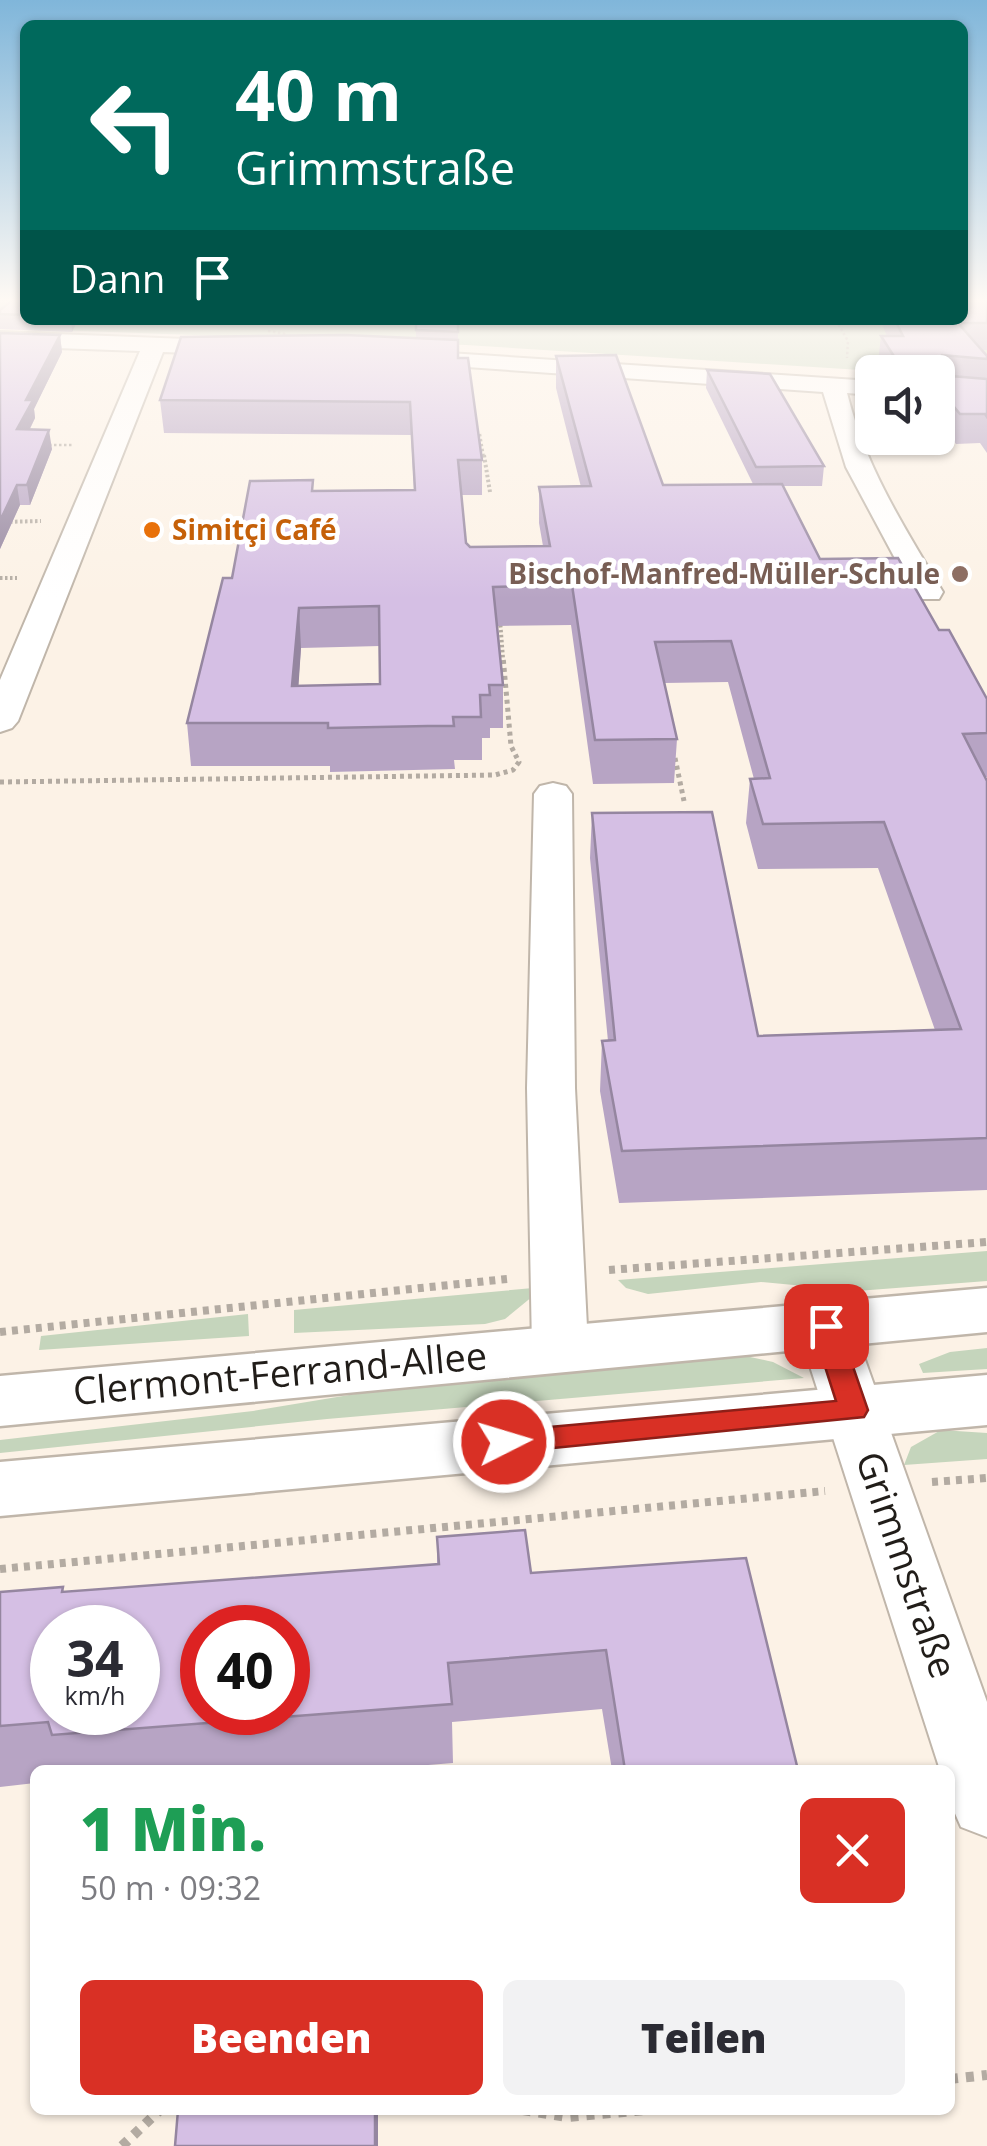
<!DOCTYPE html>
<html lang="de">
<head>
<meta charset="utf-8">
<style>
	:root { --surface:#fff; --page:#f2f2f3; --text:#2b2b33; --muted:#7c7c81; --accent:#d93025 }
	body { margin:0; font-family:"Open Sans",sans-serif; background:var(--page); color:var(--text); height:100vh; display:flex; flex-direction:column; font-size:38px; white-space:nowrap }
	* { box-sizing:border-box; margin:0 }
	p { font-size:32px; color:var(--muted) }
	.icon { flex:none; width:55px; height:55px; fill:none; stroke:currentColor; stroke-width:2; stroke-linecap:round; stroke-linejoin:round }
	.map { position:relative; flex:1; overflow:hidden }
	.sheet { position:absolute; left:30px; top:1765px; width:925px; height:350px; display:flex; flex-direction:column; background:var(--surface); border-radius:15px; box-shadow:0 2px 8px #0004 }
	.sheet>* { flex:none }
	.banner { position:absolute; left:20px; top:20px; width:948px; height:305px; border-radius:15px; box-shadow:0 2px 8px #0004; background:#00695c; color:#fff; overflow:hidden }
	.controls { position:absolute; left:855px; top:355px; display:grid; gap:20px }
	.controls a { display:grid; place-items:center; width:100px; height:100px; border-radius:15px; background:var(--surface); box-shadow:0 2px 8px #0004; font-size:50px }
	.speed { position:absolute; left:30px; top:1605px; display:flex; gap:20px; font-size:50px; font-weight:700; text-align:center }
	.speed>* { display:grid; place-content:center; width:130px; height:130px; border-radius:50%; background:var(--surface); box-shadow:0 2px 8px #0004; line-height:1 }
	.speed small { font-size:25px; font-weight:400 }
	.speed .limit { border:15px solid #d22; background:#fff; color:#111 }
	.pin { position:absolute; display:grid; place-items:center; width:85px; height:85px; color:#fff; margin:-42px; border-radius:20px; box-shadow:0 5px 15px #0006 }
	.me { position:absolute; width:110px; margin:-55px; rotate:85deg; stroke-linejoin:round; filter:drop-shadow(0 0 8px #0008) }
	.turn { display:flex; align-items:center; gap:35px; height:210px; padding:0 50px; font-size:45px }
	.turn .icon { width:130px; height:130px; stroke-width:2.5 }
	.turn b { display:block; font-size:70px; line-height:85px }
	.then { display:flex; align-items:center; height:95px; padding:0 50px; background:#0003; gap:20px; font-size:38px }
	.round { display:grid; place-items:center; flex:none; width:105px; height:105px; border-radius:15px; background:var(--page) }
	.headline { display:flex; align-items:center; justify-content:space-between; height:170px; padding:0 50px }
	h1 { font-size:60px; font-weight:800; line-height:75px; color:#1e9e55 }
	.primary-button { display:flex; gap:20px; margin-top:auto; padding:20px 50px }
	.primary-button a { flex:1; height:115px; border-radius:15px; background:var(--accent); color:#fff; font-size:40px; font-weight:800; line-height:115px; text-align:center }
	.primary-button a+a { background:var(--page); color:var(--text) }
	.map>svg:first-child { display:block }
	.green { fill:#c5d5bc }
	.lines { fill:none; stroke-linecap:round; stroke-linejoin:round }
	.minor-casing { stroke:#c0b6aa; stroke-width:4 }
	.tertiary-casing { stroke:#c0b6aa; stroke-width:5 }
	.path-far4 { stroke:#b3aba2; stroke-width:2.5; stroke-dasharray:2.5 2.5; stroke-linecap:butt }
	.path-far3 { stroke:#b3aba2; stroke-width:4; stroke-dasharray:2.5 2.5; stroke-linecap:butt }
	.path-far2 { stroke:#b3aba2; stroke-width:5; stroke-dasharray:4 4; stroke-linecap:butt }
	.path-far1 { stroke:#b3aba2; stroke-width:8; stroke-dasharray:6 6; stroke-linecap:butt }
	.path { stroke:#b3aba2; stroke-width:10; stroke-dasharray:8 8; stroke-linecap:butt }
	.minor { fill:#fff; fill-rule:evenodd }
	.tertiary { fill:#fff; fill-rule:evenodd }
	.wall { fill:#b7a4c4; fill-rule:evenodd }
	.shaded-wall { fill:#9586a0 }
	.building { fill:#d5bfe4; stroke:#9586a0; stroke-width:2.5; fill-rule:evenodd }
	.route { fill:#d93025; stroke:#8d1f18; stroke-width:2.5 }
	.food-dot { fill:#e8710a; stroke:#fff; stroke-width:4 }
	.education-dot { fill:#8d6e63; stroke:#fff; stroke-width:4 }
	.labels { text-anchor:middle; stroke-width:9; stroke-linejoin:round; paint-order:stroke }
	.far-food-label { font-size:28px; font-weight:bold; fill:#c56008; stroke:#fff; text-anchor:start }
	.far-education-label { font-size:28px; font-weight:bold; fill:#785e54; stroke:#fff; text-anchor:end }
	.near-street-label { font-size:38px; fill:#211d19; stroke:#fff }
</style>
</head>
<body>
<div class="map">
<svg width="987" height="2146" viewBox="0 0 987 2146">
	<rect width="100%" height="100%" fill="#fcf2e6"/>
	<!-- green -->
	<path class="green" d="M0,298h25v22h937l25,-22v80l-521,-33 -466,-17z
		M987,1251v30l-130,10 -96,-9 -113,12 -22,-6 -8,-8z
		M544,1287l-39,32 -20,5 -191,9v-23z
		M248,1314l1,22 -210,14 2,-14z
		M987,1348v21l-64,4 -4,-9 31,-12z
		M741,1355l32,7 31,16 -477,41 -327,34v-13l253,-29 223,-37z
		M941,1430l46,3v26l-83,6 7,-18z"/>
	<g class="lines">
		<!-- minor casing -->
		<g class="minor-casing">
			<path id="minor" d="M0,332l241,9 11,7 -11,7 -78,-3 -145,369 -6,7 -12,4v-52l140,-329 -140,-5z
				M403,350l469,31v14l-25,-2c18,73 58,136 96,199l-4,7h-22l-4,-7 -67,-125 -23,-75 -428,-30 -3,-5 3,-5z
				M553,783l13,3 6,8 3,294 13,259 -8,14 -20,6 -20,-6 -8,-14 -5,-259 7,-294 6,-8z
				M825,1306l20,6 8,14 134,376v135l-26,-10 -11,-25v-32h-10l-143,-444 8,-14z"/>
		</g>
		<!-- tertiary casing -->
		<g class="tertiary-casing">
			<path id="tertiary" d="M987,1288v44l-987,94v-50z
				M987,1375v50l-987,91v-54z"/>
		</g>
		<!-- path-far4 -->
		<path class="path-far4" d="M836,320l12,21 -1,17
			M268,331l18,3
			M480,434l4,24
			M44,445h28"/>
		<!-- path-far3 -->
		<path class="path-far3" d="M484,455l6,37
			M0,522l41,-1
			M0,578h17
			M500,620l3,38"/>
		<!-- path-far2 -->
		<path class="path-far2" d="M675,758l9,43
			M0,782l495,-7 18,-5 6,-8 -8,-16 -8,-90"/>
		<!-- path-far1 -->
		<path class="path-far1" d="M609,1270l378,-28
			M0,1332l507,-53
			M932,1482l55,-4
			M0,1569l825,-78"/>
		<!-- path -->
		<path class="path" d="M950,2079l37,-4
			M523,2110l44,7 78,-7
			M122,2146l38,-36"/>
		<!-- minor -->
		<use href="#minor" class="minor"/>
		<!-- tertiary -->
		<use href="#tertiary" class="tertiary"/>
	</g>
	<!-- wall -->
	<path class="wall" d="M25,298v22h71h-18l-6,12 -72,-3v-19z
		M987,298v52h-5l5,6v97l-7,-10 -24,1 -10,-14h-8v-58h-54l-6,-10 3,-26h6l-7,-16h82z
		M416,320h42v38l24,102v35h-20l4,48 4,4 73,-1 -4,-23v-36h42l-25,-99v-32l107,129 90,-1 -47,-96 1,-18 117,96 -2,20h-39l37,73 119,71 48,69v78h-2l2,4v409l-368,13 -19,-112 2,-50h6l-18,-183 2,-45 166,223 177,-6 -57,-162 -120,1 -12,-46 4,-44h4l-26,-97 -64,1 13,56 -3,44 -81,1 -22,-159 -74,1 6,59v43h-13v10h-8v22h-28l1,9 -125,3v-6h-139l-4,-43 45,-145 82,-87 100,-1 -3,-55 -247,-2 -4,-33 256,-62zM380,646v38l-82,2 3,-38z
		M0,333l60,2 2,17 -28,57 1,9 -5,11 22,20 -22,56h-10l-20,44z
		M437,1537l94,36 267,197h-186l-10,-61 -150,13 1,41 -87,7h-331v13l-35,4v-195h64l373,-28z"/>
	<!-- shaded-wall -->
	<path class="shaded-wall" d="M71,320h7l-6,12z
		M60,335l2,17 -28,57 1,9 -15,30 -3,-19 9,-29z
		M49,430l3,19 -22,56 -3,-20z
		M17,485l3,20 -20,44v-28z
		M299,608l2,40 -5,75 -4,-37z
		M375,2110h3v36h-3z"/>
	<!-- building -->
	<path class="building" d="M15,298h10v17l-25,-1v-4z
		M962,298h25v25h-29l29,33v3l-45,-4 -4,4 1,16 48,4v38l-2,-3h-25l-10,-12h-12v-30h-34l-23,-36h22l-8,-16h67z
		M416,320h42v12l-42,-2z
		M0,333l60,2 -34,65h7l-16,29 32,1 -22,55h-10l-17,36z
		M345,335l113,5v18h10l14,102h-24l8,83 4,4 80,-1 -11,-59 52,-1 -35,-130 60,-1 47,130 119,-1 38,75 78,-1 41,72h10l38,69v34l-24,1 24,47v357l-365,13 -20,-110 13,-1 -23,-227 120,-1 46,224 203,-7 -77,-207 -121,2 -13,-45 20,-1 -39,-137 -76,1 22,97 -82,1 -23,-155 -79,2 10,98h-14l1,10h-10l1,22h-28l1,9h-26l-100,2v-5h-141l36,-145h9l18,-97 63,-1 -1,11 103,-1 -5,-88 -250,-2 21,-63zM379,606l1,78 -88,2 7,-78z
		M707,370l63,4 54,92 -68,1z
		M525,1530l6,43 215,-15 52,212h-173l-19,-120 -158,13 4,41 -400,31 -4,-13 -48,4v-134l63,-5 -1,5 377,-28 -2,-27zM52,1628h86v84h-86zM202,1628h86v84h-86z
		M178,2110h197v36h-200z"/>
	<!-- sky -->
	<linearGradient id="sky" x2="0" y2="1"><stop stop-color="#80b6da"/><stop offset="0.5" stop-color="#fef9f4"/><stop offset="1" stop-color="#fef9f4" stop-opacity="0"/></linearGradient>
	<rect width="987" height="599" fill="url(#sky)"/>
	<!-- route -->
	<path class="route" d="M826,1316l9,3 4,7 29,84 -4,7 -360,36 -10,-3 -4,-8 4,-8 10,-3 332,-30 -24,-75 4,-7z"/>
	<!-- markers -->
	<circle class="food-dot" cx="152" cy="530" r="10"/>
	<circle class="education-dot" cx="960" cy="574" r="10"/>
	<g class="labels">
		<!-- far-food labels -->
		<g class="far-food-label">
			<text x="172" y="540">Simitçi Café</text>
		</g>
		<!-- far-education labels -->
		<g class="far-education-label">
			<text x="940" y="584">Bischof-Manfred-Müller-Schule</text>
		</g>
		<!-- near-street labels -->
		<g class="near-street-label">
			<text transform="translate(280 1374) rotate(-5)" y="13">Clermont-Ferrand-Allee</text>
			<text transform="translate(906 1565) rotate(71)" y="13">Grimmstraße</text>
		</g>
	</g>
</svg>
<div class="controls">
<a><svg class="icon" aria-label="sound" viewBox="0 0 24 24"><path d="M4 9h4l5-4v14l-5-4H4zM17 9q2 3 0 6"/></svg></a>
</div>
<div class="speed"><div>34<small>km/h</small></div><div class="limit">40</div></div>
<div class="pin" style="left:826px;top:1326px;background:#d93025"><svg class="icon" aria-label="arrive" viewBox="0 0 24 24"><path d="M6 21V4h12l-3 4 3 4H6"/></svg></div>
<svg class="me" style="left:504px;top:1442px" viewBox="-20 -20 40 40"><circle r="17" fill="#d93025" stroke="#fff" stroke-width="3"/><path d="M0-11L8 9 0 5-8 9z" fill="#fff"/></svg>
<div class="banner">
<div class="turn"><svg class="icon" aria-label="left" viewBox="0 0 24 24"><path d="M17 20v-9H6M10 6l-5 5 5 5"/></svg><div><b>40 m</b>Grimmstraße</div></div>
<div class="then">Dann<svg class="icon" aria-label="arrive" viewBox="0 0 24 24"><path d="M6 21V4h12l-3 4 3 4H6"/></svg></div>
</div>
<section class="sheet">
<div class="headline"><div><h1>1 Min.</h1><p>50 m · 09:32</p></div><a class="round" style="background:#d93025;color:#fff"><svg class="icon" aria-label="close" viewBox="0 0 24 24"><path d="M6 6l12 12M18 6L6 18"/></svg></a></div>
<div class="primary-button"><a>Beenden</a><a>Teilen</a></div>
</section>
</div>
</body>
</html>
